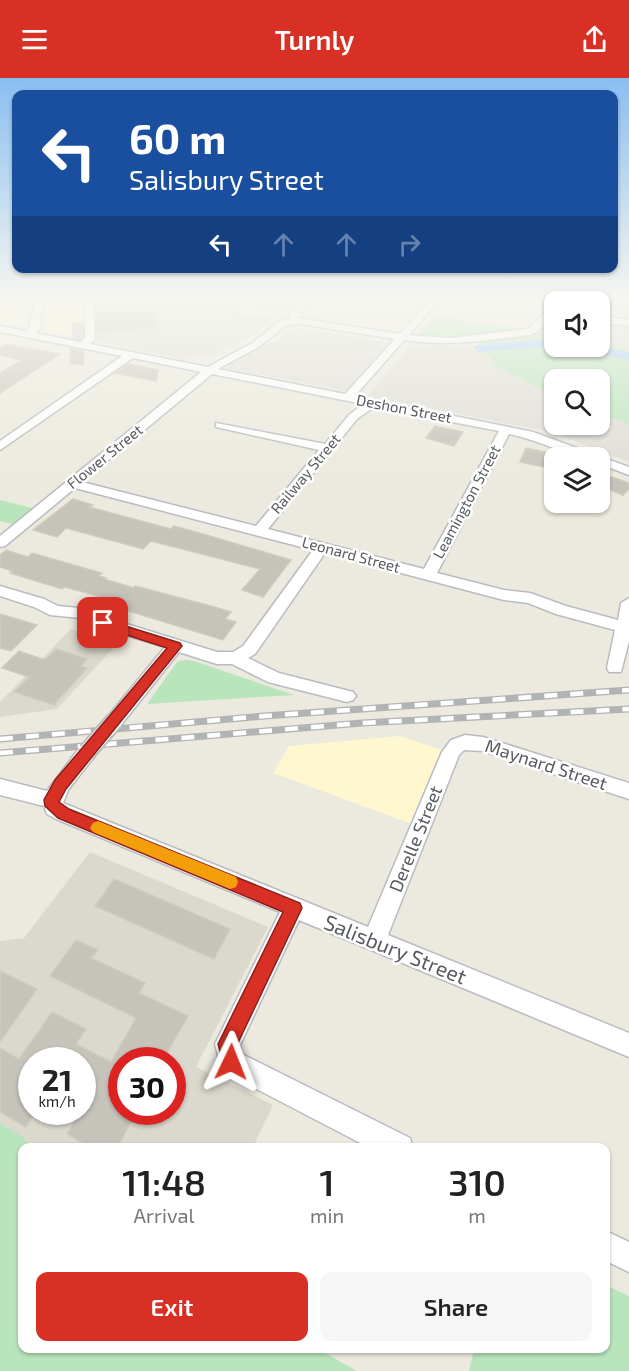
<!DOCTYPE html>
<html lang="en">
<head>
<meta charset="utf-8">
<style>
	:root { --surface:#fff; --page:#f6f6f6; --text:#222; --muted:#767676; --accent:#d93025 }
	body { margin:0; font-family:"Exo 2",sans-serif; background:var(--page); color:var(--text); height:100vh; display:flex; flex-direction:column; font-size:22px; white-space:nowrap }
	* { box-sizing:border-box; margin:0 }
	p { font-size:20px; color:var(--muted) }
	.icon { flex:none; width:33px; height:33px; fill:none; stroke:currentColor; stroke-width:2; stroke-linecap:round; stroke-linejoin:round }
	.map { position:relative; flex:1; overflow:hidden }
	.panel { position:absolute; left:18px; top:1065px; width:592px; height:210px; display:flex; flex-direction:column; background:var(--surface); border-radius:12px; box-shadow:0 2px 4px #0004 }
	.panel>* { flex:none }
	.hud { position:absolute; left:12px; top:12px; width:606px; height:183px; border-radius:12px; box-shadow:0 2px 4px #0004; background:#1a4fa0; color:#fff; overflow:hidden }
	.fabs { position:absolute; left:544px; top:213px; display:grid; gap:12px }
	.fabs a { display:grid; place-items:center; width:66px; height:66px; border-radius:12px; background:var(--surface); box-shadow:0 2px 4px #0004; font-size:30px }
	.speed { position:absolute; left:18px; top:969px; display:flex; gap:12px; font-size:30px; font-weight:700; text-align:center }
	.speed>* { display:grid; place-content:center; width:78px; height:78px; border-radius:50%; background:var(--surface); box-shadow:0 2px 4px #0004; line-height:1 }
	.speed small { font-size:15px; font-weight:400 }
	.speed .limit { border:9px solid #d22; background:#fff; color:#111 }
	.pin { position:absolute; display:grid; place-items:center; width:51px; height:51px; color:#fff; margin:-26px; border-radius:12px; box-shadow:0 3px 9px #0006 }
	.me { position:absolute; width:66px; margin:-33px; rotate:2deg; stroke-linejoin:round; filter:drop-shadow(0 0 4px #0008) }
	.turn { display:flex; align-items:center; gap:21px; height:126px; padding:0 18px; font-size:27px }
	.turn .icon { width:78px; height:78px; stroke-width:2.5 }
	.turn b { display:block; font-size:42px; line-height:51px }
	.lanes { display:flex; align-items:center; height:57px; padding:0 18px; background:#0003; justify-content:center; gap:30px; direction:ltr }
	.lanes .off { opacity:.35 }
	.eta { display:flex; justify-content:space-evenly; align-items:center; height:102px; text-align:center }
	.eta b { font-size:36px; font-weight:600; line-height:42px }
	.primary-button { display:flex; gap:12px; margin-top:auto; padding:12px 18px }
	.primary-button a { flex:1; height:69px; border-radius:12px; background:var(--accent); color:#fff; font-size:24px; font-weight:600; line-height:69px; text-align:center }
	.primary-button a+a { background:var(--page); color:var(--text) }
	header { display:flex; justify-content:space-between; align-items:center; height:78px; padding:0 18px; background:var(--accent); color:#fff; font-size:27px; font-weight:600 }
	.map>svg:first-child { display:block }
	.commercial { fill:#fff7d0 }
	.industrial { fill:#dfddd6 }
	.education { fill:#dbd9cd; fill-rule:evenodd }
	.green { fill:#b9e5bc }
	.water { fill:#9bccff }
	.building { fill:#c6c3bb; stroke:#d0cbbc; stroke-width:1.5 }
	.lines { fill:none; stroke-linecap:round; stroke-linejoin:round }
	.minor-casing { stroke:#b9bbc1; stroke-width:3 }
	.minor { fill:#fff; fill-rule:evenodd }
	.rail-casing { stroke:#b2b3b3; stroke-width:7 }
	.rail { stroke:#fff; stroke-width:4.5; stroke-dasharray:13; stroke-linecap:butt }
	.minor-bridge-casing { stroke:#b9bbc1; stroke-width:20; stroke-linecap:butt }
	.minor-bridge { stroke:#fff; stroke-width:16 }
	.route { fill:#d93025; stroke:#8d1f18; stroke-width:1.5 }
	.slow { fill:#f59e0b }
	.labels { text-anchor:middle; stroke-width:5; stroke-linejoin:round; paint-order:stroke }
	.far-street-label { font-size:15px; fill:#575b60; stroke:#fff }
	.street-label { font-size:18px; fill:#575b60; stroke:#fff }
	.near-street-label { font-size:21px; fill:#575b60; stroke:#fff }
</style>
</head>
<body>
<header><svg class="icon" aria-label="menu" viewBox="0 0 24 24"><path d="M4 6h16M4 12h16M4 18h16"/></svg>Turnly<svg class="icon" aria-label="share" viewBox="0 0 24 24"><path d="M12 15V3M7 8l5-5 5 5M5 13v7h14v-7"/></svg></header>
<div class="map">
<svg width="629" height="1293" viewBox="0 0 629 1293">
	<rect width="100%" height="100%" fill="#eceade"/>
	<!-- commercial -->
	<path class="commercial" d="M0,220h30l-5,27 -25,-2z
		M48,220h35v40l-37,-7z
		M400,658l44,15 -32,73 -139,-51 16,-27z"/>
	<!-- industrial -->
	<path class="industrial" d="M95,220h90l9,7 32,12 41,6 -17,13 -35,18 -32,5 -86,-18z
		M611,220h18v21l-25,-4z
		M600,243l29,4v25l-29,-6z
		M295,249l93,16 -42,48 -121,-23 14,-11 41,-18z
		M409,268h63l7,6 76,34v38h45v-17l29,13v42l-78,-30 -183,-36z"/>
	<!-- education -->
	<path class="education" d="M71,551l46,15 -60,65 -57,8v-15z
		M90,774l178,75 -72,140 77,38 -20,42 -231,1 -22,160v-367l24,-3zM32,982h50v52h-50zM122,982h50v52h-50z"/>
	<!-- green -->
	<path class="green" d="M185,220h66l-18,14 41,7 -7,4c-29,-4 -58,-8 -82,-25z
		M434,238l87,13 -68,8 -36,-1z
		M555,247v21h45v-2l29,6v74l-29,-10v-34h-45v17l-61,-32 -4,-9 -11,-4 6,-1 -9,-10 60,-8 10,-7z
		M0,422l36,9 -20,16 -16,-4z
		M186,582l8,1 100,34 -147,9 30,-42z
		M0,1046l21,11 12,12 -11,1v200l296,1 39,22h-357z
		M606,1207l23,11v75h-160l5,-22 132,-1z"/>
	<!-- water -->
	<path class="water" d="M538,262l17,1v5l44,1 30,5v8l-67,-12 -23,-1 -60,5 -7,-6z"/>
	<!-- building -->
	<path class="building" d="M95,220h57l4,30 -59,4z
		M273,220h21l-17,13 -17,-3z
		M83,244v15l-4,3 -7,-2 1,-15z
		M6,266l54,10 -60,39v-20l22,-13 -22,-5v-7z
		M71,270l13,3 -1,14 -13,-2z
		M129,286l29,6 -2,11 -41,-8z
		M435,348l4,1 24,5 -9,14 -28,-8z
		M526,370l29,6v15l-35,-7z
		M606,397l23,8v6l-6,6 -23,-9v-7z
		M73,421l20,6 -4,2 82,22 3,-3 29,8 88,26 -28,37 -21,-7 18,-21 -109,-28 -8,8 -77,-21 -9,9 -24,-7z
		M6,472l22,7 4,-4 70,20 -3,3 7,2 -2,1 30,9 1,-2 76,20 20,6 -6,7 11,3 -13,18 -114,-35 -16,-5 5,-4 -33,-9 -3,2 -52,-16 2,-2 -12,-4v-12z
		M0,536l37,11 -26,26 -11,-3z
		M56,571l31,10 -6,7 6,2 -33,37 -40,-13 15,-15 -27,-9 17,-17 26,9z
		M114,801l116,50 -16,30 -119,-53z
		M76,862l22,10 -7,8 54,25 -6,10 49,23 -25,44h-41v52h14l-19,36h-26l-24,-14 13,-22h2l9,-19 -9,-4v-29h-50v57l-6,10 -26,-15v-64l19,11 33,-47 34,17 -10,15 35,18 25,-44 -86,-42z
		M0,893l37,18 -37,53z"/>
	<g class="lines">
		<!-- minor casing -->
		<g class="minor-casing">
			<path id="minor" d="M35,220h8l-3,30 -5,5 45,9 5,-4v-40h8l2,41 -5,5 118,23 46,-25 27,-22 7,-1 2,-6 18,-15h9l-20,20 103,16 32,-36h9l-32,37 41,3 78,-9 16,-15 11,-5v6l-18,17 -7,3c-42,5 -83,12 -126,5l-49,56 178,36 96,35v8l-29,-11v-6c-32,0 -59,-18 -91,-24l-72,139 67,17 26,3 36,13 52,14 3,-17 8,-5v43l-8,31h-12l-2,-4 8,-38 -59,-16 -28,-11 -24,-3 -179,-47 -70,101 -7,4 31,15 74,19 3,4 -3,4 -6,2 -79,-20 -36,-18h-15l-38,-12 -58,73 -6,2 -6,-2 -3,-5 3,-5 56,-68 -73,-22 -12,-7 -30,-3 -16,-8 -34,-11v-10l44,13 14,7 31,3 15,8 113,35h16l10,-6 70,-96 -238,-62 -70,58 -5,1v-11l201,-164 -68,-14 -133,92v-9l122,-85 -122,-24v-6l25,5 5,-4zM301,246l94,15 -50,55 -127,-25 42,-23 26,-21zM212,296l151,30 -14,11 -24,29 -109,-21v4l103,23 -63,76 -174,-44zM374,329l125,24 -75,138 -156,-40 89,-110z
				M600,238l29,4v6l-29,-4z
				M465,657l18,2 146,46v16l-146,-48 -19,-1 -5,5 -71,180 241,98v24l-330,-137 -59,125 2,9 168,84 3,10h-43l-148,-77 -7,-27 65,-132 -224,-93 -9,-5 -3,-8 -44,-11v-16l47,12 33,-44 7,-2 7,2 2,5 -2,5 -26,33 -5,13 305,124 74,-175 9,-12z
				M606,1153l23,11v30l-23,-11z"/>
		</g>
		<!-- minor -->
		<use href="#minor" class="minor"/>
		<!-- rail casing -->
		<g class="rail-casing">
			<path id="rail" d="M0,661l264,-23 365,-26
				M0,675l362,-30 267,-14"/>
		</g>
		<!-- rail -->
		<use href="#rail" class="rail"/>
		<!-- minor-bridge casing -->
		<g class="minor-bridge-casing">
			<path id="minor-bridge" d="M87,674l28,-32"/>
		</g>
		<!-- minor-bridge -->
		<use href="#minor-bridge" class="minor-bridge"/>
	</g>
	<!-- sky -->
	<linearGradient id="sky" x2="0" y2="1"><stop stop-color="#89bef1"/><stop offset="0.55" stop-color="#f6f6f0"/><stop offset="1" stop-color="#f6f6f0" stop-opacity="0"/></linearGradient>
	<rect width="629" height="401" fill="url(#sky)"/>
	<!-- route -->
	<path class="route" d="M103,541l77,24 2,3 -116,143 -7,13 10,7 231,94 2,5 -65,137 4,17 -3,7 -7,3 -6,-3 -7,-25 65,-132 -225,-94 -13,-12 -1,-6 11,-20 112,-132 -68,-22 -2,-3z"/>
	<!-- slow -->
	<path class="slow" d="M98,743l138,56 2,5 -2,5 -6,2 -137,-57 -3,-4 3,-5z"/>
	<g class="labels">
		<!-- far-street labels -->
		<g class="far-street-label">
			<text transform="translate(404 331) rotate(11)" y="5">Deshon Street</text>
			<text transform="translate(105 379) rotate(-39)" y="5">Flower Street</text>
			<text transform="translate(306 396) rotate(-50)" y="5">Railway Street</text>
			<text transform="translate(467 424) rotate(-62)" y="5">Leamington Street</text>
			<text transform="translate(351 477) rotate(15)" y="5">Leonard Street</text>
		</g>
		<!-- street labels -->
		<g class="street-label">
			<text transform="translate(546 687) rotate(18)" y="6">Maynard Street</text>
			<text transform="translate(416 761) rotate(-68)" y="6">Derelle Street</text>
		</g>
		<!-- near-street labels -->
		<g class="near-street-label">
			<text transform="translate(395 872) rotate(22)" y="7">Salisbury Street</text>
		</g>
	</g>
</svg>
<div class="fabs">
<a><svg class="icon" aria-label="sound" viewBox="0 0 24 24"><path d="M4 9h4l5-4v14l-5-4H4zM17 9q2 3 0 6"/></svg></a>
<a><svg class="icon" aria-label="search" viewBox="0 0 24 24"><circle cx="10" cy="10" r="6"/><path d="M15 15l6 6"/></svg></a>
<a><svg class="icon" aria-label="layers" viewBox="0 0 24 24"><path d="M12 4l9 5-9 5-9-5zM3 14l9 5 9-5"/></svg></a>
</div>
<div class="speed"><div>21<small>km/h</small></div><div class="limit">30</div></div>
<div class="pin" style="left:103px;top:545px;background:#d93025"><svg class="icon" aria-label="arrive" viewBox="0 0 24 24"><path d="M6 21V4h12l-3 4 3 4H6"/></svg></div>
<svg class="me" style="left:231px;top:984px" viewBox="-20 -20 40 40"><path d="M0-17L14 15 0 8-14 15z" fill="#d93025" stroke="#fff" stroke-width="4"/></svg>
<div class="hud">
<div class="turn"><svg class="icon" aria-label="left" viewBox="0 0 24 24"><path d="M17 20v-9H6M10 6l-5 5 5 5"/></svg><div><b>60 m</b>Salisbury Street</div></div>
<div class="lanes"><svg class="icon" aria-label="left" viewBox="0 0 24 24"><path d="M17 20v-9H6M10 6l-5 5 5 5"/></svg><svg class="icon off" aria-label="ahead" viewBox="0 0 24 24"><path d="M12 20V5M6 11l6-6 6 6"/></svg><svg class="icon off" aria-label="ahead" viewBox="0 0 24 24"><path d="M12 20V5M6 11l6-6 6 6"/></svg><svg class="icon off" aria-label="right" viewBox="0 0 24 24"><path d="M7 20v-9h11M14 6l5 5-5 5"/></svg></div>
</div>
<section class="panel">
<div class="eta">
<div><b>11:48</b><p>Arrival</p></div>
<div><b>1</b><p>min</p></div>
<div><b>310</b><p>m</p></div>
</div>
<div class="primary-button"><a>Exit</a><a>Share</a></div>
</section>
</div>
</body>
</html>
